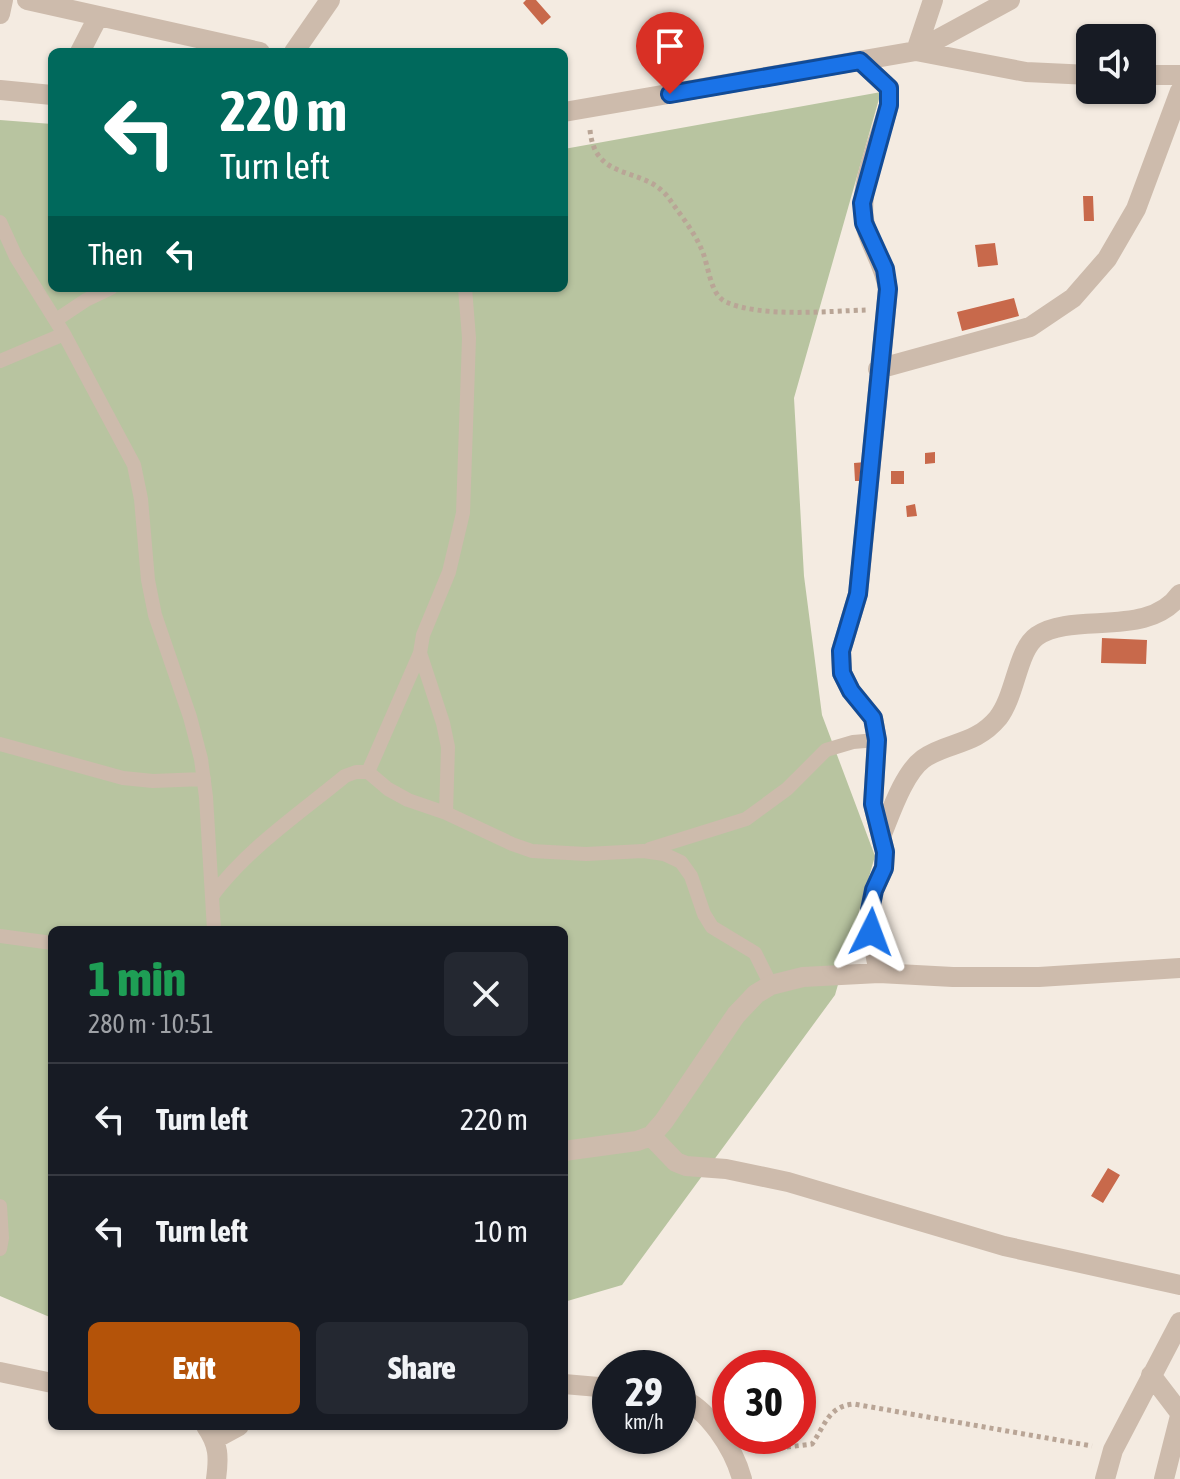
<!DOCTYPE html>
<html lang="en">
<head>
<meta charset="utf-8">
<style>
	:root { --surface:#171b24; --page:#242831; --text:#f1f3f6; --muted:#9ea1a6; --line:#363941; --accent:#b45309 }
	body { margin:0; font-family:"Asap Condensed",sans-serif; background:var(--page); color:var(--text); height:100vh; display:flex; flex-direction:column; font-size:30px; white-space:nowrap }
	* { box-sizing:border-box; margin:0 }
	p { font-size:26px; color:var(--muted) }
	.icon { flex:none; width:44px; height:44px; fill:none; stroke:currentColor; stroke-width:2; stroke-linecap:round; stroke-linejoin:round }
	.map { position:relative; flex:1; overflow:hidden }
	.drawer { position:absolute; left:48px; top:926px; width:520px; height:504px; display:flex; flex-direction:column; background:var(--surface); border-radius:12px; box-shadow:0 2px 6px #0004 }
	.drawer>* { flex:none }
	.top-card { position:absolute; left:48px; top:48px; width:520px; height:244px; border-radius:12px; box-shadow:0 2px 6px #0004; background:#00695c; color:#fff; overflow:hidden }
	.fabs { position:absolute; left:1076px; top:24px; display:grid; gap:16px }
	.fabs a { display:grid; place-items:center; width:80px; height:80px; border-radius:12px; background:var(--surface); box-shadow:0 2px 6px #0004; font-size:40px }
	.speed { position:absolute; left:592px; top:1350px; display:flex; gap:16px; font-size:40px; font-weight:700; text-align:center }
	.speed>* { display:grid; place-content:center; width:104px; height:104px; border-radius:50%; background:var(--surface); box-shadow:0 2px 6px #0004; line-height:1 }
	.speed small { font-size:20px; font-weight:400 }
	.speed .limit { border:12px solid #d22; background:#fff; color:#111 }
	.pin { position:absolute; display:grid; place-items:center; width:68px; height:68px; color:#fff; margin:-82px -34px; border-radius:50% 50% 50% 0; rotate:-45deg; box-shadow:0 0 8px #0007 }
	.pin .icon { rotate:45deg }
	.me { position:absolute; width:88px; margin:-44px; rotate:3deg; stroke-linejoin:round; filter:drop-shadow(0 0 6px #0008) }
	.turn { display:flex; align-items:center; gap:28px; height:168px; padding:0 40px; font-size:36px }
	.turn .icon { width:104px; height:104px; stroke-width:2.5 }
	.turn b { display:block; font-size:56px; line-height:68px }
	.then { display:flex; align-items:center; height:76px; padding:0 40px; background:#0003; gap:16px; font-size:30px }
	.round { display:grid; place-items:center; flex:none; width:84px; height:84px; border-radius:12px; background:var(--page) }
	.head { display:flex; align-items:center; justify-content:space-between; height:136px; padding:0 40px }
	h1 { font-size:48px; font-weight:800; line-height:60px; color:#1e9e55 }
	.primary-button { display:flex; gap:16px; margin-top:auto; padding:16px 40px }
	.primary-button a { flex:1; height:92px; border-radius:12px; background:var(--accent); color:#fff; font-size:32px; font-weight:800; line-height:92px; text-align:center }
	.primary-button a+a { background:var(--page); color:var(--text) }
	ul { padding:0; list-style:none }
	li { display:flex; align-items:center; gap:24px; height:112px; padding:0 40px; border-top:2px solid var(--line) }
	li div { flex:1 }
	li b { display:block; font-size:30px }
	li em { font-style:normal }
	.map>svg:first-child { display:block }
	.green { fill:#b8c4a0 }
	.building { fill:#c8694b }
	.lines { fill:none; stroke-linecap:round; stroke-linejoin:round }
	.path { stroke:#b9a596; stroke-width:5; stroke-dasharray:4 4; stroke-linecap:butt }
	.service { stroke:#cdbbac; stroke-width:14 }
	.minor { stroke:#cdbbac; stroke-width:20 }
	.route-casing { stroke:#114b97; stroke-width:20 }
	.route { stroke:#1a73e8; stroke-width:14 }
</style>
</head>
<body>
<div class="map">
<svg width="1180" height="1479" viewBox="0 0 1180 1479">
	<rect width="100%" height="100%" fill="#f4ebe1"/>
	<!-- green -->
	<path class="green" d="M881,92l-87,306 10,178 18,139 53,141 -40,139 -213,290 -58,17v-372h-512v388l-52,-22v-1176l52,4v164h512v-139z"/>
	<!-- building -->
	<path class="building" d="M526,0h10l15,17 -9,8 -19,-22z
		M1083,196h10l1,25h-10z
		M995,243l3,22 -20,2 -3,-22z
		M1014,298l5,18 -57,15 -5,-19z
		M935,452v11l-10,1v-11z
		M866,462v19h-11l-1,-18z
		M891,471h13v13h-13z
		M915,504l2,12 -10,1 -1,-11z
		M1102,638l45,2 -1,24 -45,-1z
		M1108,1168l12,7 -17,28 -12,-7z"/>
	<g class="lines">
		<!-- path -->
		<path class="path" d="M590,130c5,53 53,35 78,67 11,16 25,33 33,51 8,16 8,46 25,54 36,16 102,9 140,8
			M755,1451l57,-7c13,-18 16,-38 42,-40l238,42"/>
		<!-- service -->
		<path class="service" d="M0,222l16,35 48,77 70,131 7,34 7,81 7,35 35,102 11,42 5,38 8,133
			M56,320l30,-20 25,-12
			M0,361l64,-27
			M0,744l123,34 30,3 51,-2
			M368,772l52,-119
			M446,813l2,-66 -5,-24 -23,-70 3,-18 26,-63 14,-59 6,-175 -4,-50
			M650,849l96,-30 41,-30 39,-39 27,-8 24,-2
			M212,896c37,-49 87,-82 133,-120l11,-4h12l20,17 20,11 38,13 66,31 20,7 54,3 57,-3 21,3 17,8 10,14 13,38 8,13 43,26 16,32
			M0,936l52,7
			M0,1206l2,32 -2,11"/>
		<!-- minor -->
		<path class="minor" d="M27,0l233,52
			M933,0l-17,51 110,21 64,3
			M0,14l3,-14
			M80,52l18,-35
			M294,52l36,-52
			M860,61l29,27v17c-9,34 -30,80 -25,114 3,23 20,43 24,70l-27,276 -3,29 -17,57 1,22 9,18 22,27 4,22 -4,64 12,48 -1,16 -10,22 -4,20 1,22 8,41
			M1142,75h38
			M0,90l52,5
			M564,112l352,-61 94,-51
			M878,369l152,-42 43,-29 34,-39 29,-50 44,-118
			M882,834c9,-22 22,-61 41,-75 23,-17 52,-13 75,-41 18,-23 19,-68 39,-82 36,-25 112,3 143,-42
			M651,1136l25,26 10,4 40,3 62,13 216,64 176,39
			M564,1151l73,-10 14,-5 13,-15 72,-106 20,-21 15,-9 32,-8 76,-4 74,4h86l141,-9
			M0,1372l52,11
			M1151,1375l29,38
			M564,1384l46,4
			M678,1397c30,11 56,52 64,82
			M206,1426c13,19 13,31 10,53
			M215,1439l24,-13
			M1105,1479l8,-29 67,-128
			M1164,1479l16,-63"/>
	</g>
	<g class="lines">
		<!-- route casing -->
		<g class="route-casing">
			<path id="route" d="M670,94l190,-33 29,27v17l-27,98 2,20 21,46 3,20 -30,305 -17,57 1,22 9,18 22,27 4,22 -4,64 12,48 -1,16 -10,22 -4,20 1,22"/>
		</g>
		<!-- route -->
		<use href="#route" class="route"/>
	</g>
</svg>
<div class="fabs">
<a><svg class="icon" aria-label="sound" viewBox="0 0 24 24"><path d="M4 9h4l5-4v14l-5-4H4zM17 9q2 3 0 6"/></svg></a>
</div>
<div class="speed"><div>29<small>km/h</small></div><div class="limit">30</div></div>
<div class="pin" style="left:670px;top:94px;background:#d93025"><svg class="icon" aria-label="arrive" viewBox="0 0 24 24"><path d="M6 21V4h12l-3 4 3 4H6"/></svg></div>
<svg class="me" style="left:871px;top:932px" viewBox="-20 -20 40 40"><path d="M0-17L14 15 0 8-14 15z" fill="#1a73e8" stroke="#fff" stroke-width="4"/></svg>
<div class="top-card">
<div class="turn"><svg class="icon" aria-label="left" viewBox="0 0 24 24"><path d="M17 20v-9H6M10 6l-5 5 5 5"/></svg><div><b>220 m</b>Turn left</div></div>
<div class="then">Then<svg class="icon" aria-label="left" viewBox="0 0 24 24"><path d="M17 20v-9H6M10 6l-5 5 5 5"/></svg></div>
</div>
<section class="drawer">
<div class="head"><div><h1>1 min</h1><p>280 m · 10:51</p></div><a class="round"><svg class="icon" aria-label="close" viewBox="0 0 24 24"><path d="M6 6l12 12M18 6L6 18"/></svg></a></div>
<ul>
<li><svg class="icon" aria-label="left" viewBox="0 0 24 24"><path d="M17 20v-9H6M10 6l-5 5 5 5"/></svg><div><b>Turn left</b></div><em>220 m</em></li>
<li><svg class="icon" aria-label="left" viewBox="0 0 24 24"><path d="M17 20v-9H6M10 6l-5 5 5 5"/></svg><div><b>Turn left</b></div><em>10 m</em></li>
</ul>
<div class="primary-button"><a>Exit</a><a>Share</a></div>
</section>
</div>
</body>
</html>
